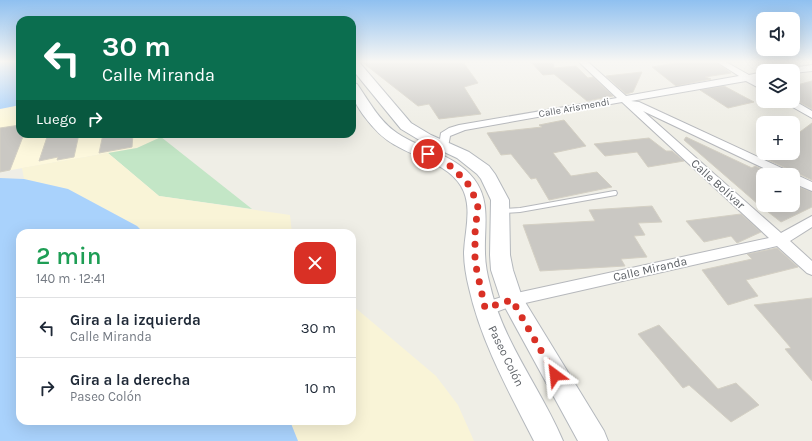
<!DOCTYPE html>
<html lang="es">
<head>
<meta charset="utf-8">
<style>
	:root { --surface:#fff; --page:#f6f6f7; --text:#1f2937; --muted:#747a83; --line:#e0e1e3 }
	body { margin:0; font-family:Karla,sans-serif; background:var(--page); color:var(--text); height:100vh; display:flex; flex-direction:column; font-size:15px; white-space:nowrap }
	* { box-sizing:border-box; margin:0 }
	p { font-size:13px; color:var(--muted) }
	.icon { flex:none; width:22px; height:22px; fill:none; stroke:currentColor; stroke-width:2; stroke-linecap:round; stroke-linejoin:round }
	.map { position:relative; flex:1; overflow:hidden }
	.sheet { position:absolute; left:16px; top:229px; width:340px; height:196px; display:flex; flex-direction:column; background:var(--surface); border-radius:12px; box-shadow:0 4px 16px #0002 }
	.sheet>* { flex:none }
	.guide { position:absolute; left:16px; top:16px; width:340px; height:122px; border-radius:12px; box-shadow:0 4px 16px #0002; background:#0b6e4f; color:#fff; overflow:hidden }
	.buttons { position:absolute; left:756px; top:12px; display:grid; gap:8px }
	.buttons a { display:grid; place-items:center; width:44px; height:44px; border-radius:8px; background:var(--surface); box-shadow:0 4px 16px #0002; font-size:20px }
	.pin { position:absolute; display:grid; place-items:center; width:34px; height:34px; color:#fff; margin:-17px; border:2px solid #fff; border-radius:50%; box-shadow:0 1px 4px #0007 }
	.me { position:absolute; width:44px; margin:-22px; rotate:330deg; stroke-linejoin:round; filter:drop-shadow(0 0 3px #0008) }
	.turn { display:flex; align-items:center; gap:14px; height:84px; padding:0 20px; font-size:18px }
	.turn .icon { width:52px; height:52px; stroke-width:2.5 }
	.turn b { display:block; font-size:28px; line-height:34px }
	.then { display:flex; align-items:center; height:38px; padding:0 20px; background:#0003; gap:8px; font-size:15px }
	.round { display:grid; place-items:center; flex:none; width:42px; height:42px; border-radius:12px; background:var(--page) }
	.headline { display:flex; align-items:center; justify-content:space-between; height:68px; padding:0 20px }
	h1 { font-size:24px; font-weight:600; line-height:30px; color:#1e9e55 }
	ul { padding:0; list-style:none }
	li { display:flex; align-items:center; gap:12px; height:60px; padding:0 20px; border-top:1px solid var(--line) }
	li div { flex:1 }
	li b { display:block; font-size:15px }
	li em { font-style:normal }
	.map>svg:first-child { display:block }
	.commercial { fill:#fdf8dd }
	.green { fill:#c3e6c6 }
	.sand { fill:#f9f4d7 }
	.water { fill:#a9d2fc }
	.building { fill:#cac8c3; stroke:#d4d0c4 }
	.lines { fill:none; stroke-linecap:round; stroke-linejoin:round }
	.lane-casing { stroke:#b6b8bc; stroke-width:2 }
	.street-casing { stroke:#b6b8bc; stroke-width:2 }
	.secondary-casing { stroke:#b4b8bd; stroke-width:2 }
	.lane { fill:#fff; fill-rule:evenodd }
	.street { fill:#fff; fill-rule:evenodd }
	.secondary { fill:#fff; fill-rule:evenodd }
	.route { stroke:#d93025; stroke-width:7; stroke-dasharray:0 12.6 }
	.labels { text-anchor:middle; stroke-width:3.5; stroke-linejoin:round; paint-order:stroke }
	.far-street-label { font-size:10px; fill:#5d6166; stroke:#fff }
	.street-label { font-size:12px; fill:#5d6166; stroke:#fff }
</style>
</head>
<body>
<div class="map">
<svg width="812" height="441" viewBox="0 0 812 441">
	<rect width="100%" height="100%" fill="#efeee6"/>
	<!-- commercial -->
	<path class="commercial" d="M20,105v29h149l-32,14 -137,24v-63z"/>
	<!-- green -->
	<path class="green" d="M161,137l91,72 -93,-13 -51,-43 29,-5z"/>
	<!-- sand -->
	<path class="sand" d="M108,153l51,43 131,19 2,18h-148l-7,-7 -69,-37 -44,-10 -2,-11z
		M352,305l84,71 22,29 16,36h-176l-8,-20h62z"/>
	<!-- water -->
	<path class="water" d="M0,62h20v43l-20,4z
		M0,178l24,1 44,10 69,37 7,7h-124v188h270l8,20h-298z"/>
	<!-- building -->
	<path class="building" d="M362,62h101l15,21 -14,4 17,27 -42,5 -10,-15 -11,2z
		M531,62h22l1,6 22,-2 12,12 5,-1 20,19 -26,5 -33,-27 -11,1z
		M682,62h34l15,11 -26,4 6,2 -35,7 -24,-19z
		M642,72l-9,20 -7,2 -20,-18z
		M812,81v28l-19,-10v-13z
		M724,86l30,16 -26,6 -28,-18z
		M564,120l22,26 -33,7 18,23 26,-4 15,15 -63,13 -13,-22 -5,1 -20,-25 -10,1 -14,-22 55,-6 -3,-2z
		M812,123v57l-48,-22 8,-5h21v-16z
		M20,125v9h4l-14,36 -10,2v-44z
		M48,134h31l-5,23 -17,3 1,-3 -19,4z
		M103,134h30l-1,13 -33,6z
		M686,137l66,31 3,-2 19,9h-11v30h30v-20l19,7v15l-31,15 -22,-17 -75,-65z
		M649,138l17,13h6l12,10 -36,6 -11,-15 -32,4 -11,-12z
		M652,206l10,16 -24,1 7,12 -11,1 13,21 -26,2 4,7 -85,5 -17,-46 72,-4 -6,-11z
		M741,214l20,18 -24,11 -6,-7 -27,6 -18,-21z
		M777,248l21,19 -52,13 12,16 -30,9 -26,-35 50,-11 -5,-5z
		M812,298v83l-27,-32 6,-1 -37,-43z
		M659,325l59,64 18,-6 23,22 -28,17 -42,-37 -6,3 -45,-54z"/>
	<g class="lines">
		<!-- lane casing -->
		<g class="lane-casing">
			<path id="lane" d="M614,191h2l1,2 -1,2 -96,17 -19,1 -3,-2 3,-2 19,-1z"/>
		</g>
		<!-- street casing -->
		<g class="street-casing">
			<path id="street" d="M579,62h9l38,34 113,-20 -22,-14h9l23,13 14,-3v6l-7,1 7,4v7l-17,-9 -115,20 8,1 173,80v9l-19,-8v-8h-15l-135,-64 138,122 31,-17v11l-22,14 22,20v14l-5,-2 -30,-27 -265,60 -27,10 -6,-2 -2,-5 2,-5 33,-10 257,-56 -147,-136 -157,28 -15,6 -2,11 -4,1 -5,-3 2,-12 8,-5 10,-3 158,-27z
				M812,65v6l-19,2v-2h-6l4,-3z
				M793,100l19,11v7l-30,-17z"/>
		</g>
		<!-- secondary casing -->
		<g class="secondary-casing">
			<path id="secondary" d="M352,62h7l52,61 20,12 38,17 20,14 6,8 14,26 1,55 3,15 9,27 82,134 4,10h-30l-77,-141 -10,-30 -1,-15 1,-55 -10,-21 -4,-5 -20,-16 -36,-17 -20,-12 -49,-60z
				M352,83l5,1c12,17 22,37 40,49 25,17 58,21 77,46 17,22 10,48 11,73 0,11 2,22 5,33 13,58 51,103 73,156h-29c-25,-49 -53,-99 -65,-153 -3,-12 -5,-25 -5,-36 1,-22 9,-46 -3,-66 -14,-23 -45,-28 -66,-41 -13,-7 -22,-17 -31,-29 -9,-13 -12,-17 -12,-33z"/>
		</g>
		<!-- lane -->
		<use href="#lane" class="lane"/>
		<!-- street -->
		<use href="#street" class="street"/>
		<!-- secondary -->
		<use href="#secondary" class="secondary"/>
	</g>
	<!-- sky -->
	<linearGradient id="sky" x2="0" y2="1"><stop stop-color="#8fc0f0"/><stop offset="0.5" stop-color="#f8f7f4"/><stop offset="1" stop-color="#f8f7f4" stop-opacity="0"/></linearGradient>
	<rect width="812" height="123" fill="url(#sky)"/>
	<g class="lines">
		<!-- route -->
		<path class="route" d="M428,154l22,12 13,12 5,6 10,20 -3,29v29l10,46 27,-8 43,75"/>
	</g>
	<g class="labels">
		<!-- far-street labels -->
		<g class="far-street-label">
			<text transform="translate(574 107) rotate(-10)" y="4">Calle Arismendi</text>
		</g>
		<!-- street labels -->
		<g class="street-label">
			<text transform="translate(718 184) rotate(42)" y="4">Calle Bolívar</text>
			<text transform="translate(650 269) rotate(-13)" y="4">Calle Miranda</text>
			<text transform="translate(506 356) rotate(64)" y="4">Paseo Colón</text>
		</g>
	</g>
</svg>
<div class="buttons">
<a><svg class="icon" aria-label="sound" viewBox="0 0 24 24"><path d="M4 9h4l5-4v14l-5-4H4zM17 9q2 3 0 6"/></svg></a>
<a><svg class="icon" aria-label="layers" viewBox="0 0 24 24"><path d="M12 4l9 5-9 5-9-5zM3 14l9 5 9-5"/></svg></a>
<a>+</a>
<a>−</a>
</div>
<div class="pin" style="left:428px;top:154px;background:#d93025"><svg class="icon" aria-label="arrive" viewBox="0 0 24 24"><path d="M6 21V4h12l-3 4 3 4H6"/></svg></div>
<svg class="me" style="left:555px;top:375px" viewBox="-20 -20 40 40"><path d="M0-17L14 15 0 8-14 15z" fill="#d93025" stroke="#fff" stroke-width="4"/></svg>
<div class="guide">
<div class="turn"><svg class="icon" aria-label="left" viewBox="0 0 24 24"><path d="M17 20v-9H6M10 6l-5 5 5 5"/></svg><div><b>30 m</b>Calle Miranda</div></div>
<div class="then">Luego<svg class="icon" aria-label="right" viewBox="0 0 24 24"><path d="M7 20v-9h11M14 6l5 5-5 5"/></svg></div>
</div>
<section class="sheet">
<div class="headline"><div><h1>2 min</h1><p>140 m · 12:41</p></div><a class="round" style="background:#d93025;color:#fff"><svg class="icon" aria-label="close" viewBox="0 0 24 24"><path d="M6 6l12 12M18 6L6 18"/></svg></a></div>
<ul>
<li><svg class="icon" aria-label="left" viewBox="0 0 24 24"><path d="M17 20v-9H6M10 6l-5 5 5 5"/></svg><div><b>Gira a la izquierda</b><p>Calle Miranda</p></div><em>30 m</em></li>
<li><svg class="icon" aria-label="right" viewBox="0 0 24 24"><path d="M7 20v-9h11M14 6l5 5-5 5"/></svg><div><b>Gira a la derecha</b><p>Paseo Colón</p></div><em>10 m</em></li>
</ul>
</section>
</div>
</body>
</html>
